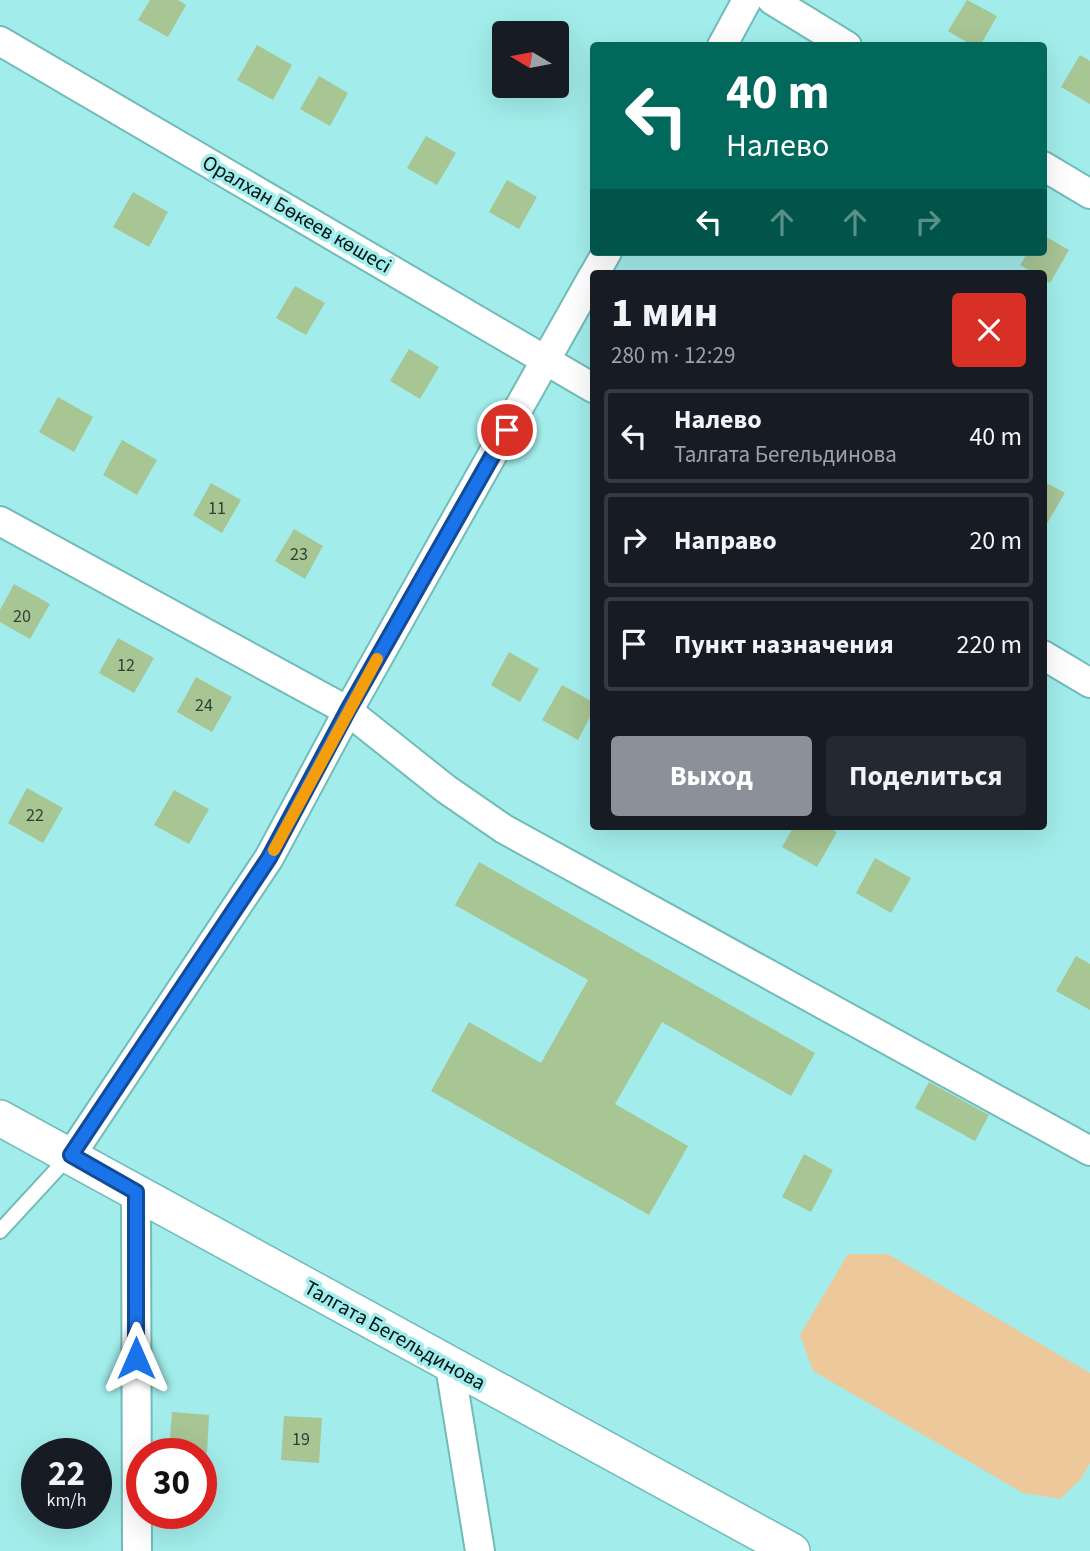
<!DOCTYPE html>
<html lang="ru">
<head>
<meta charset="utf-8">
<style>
	:root { --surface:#171b24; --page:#242831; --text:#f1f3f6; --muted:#9ea1a6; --line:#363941; --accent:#8c9099 }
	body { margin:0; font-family:"Source Sans 3",sans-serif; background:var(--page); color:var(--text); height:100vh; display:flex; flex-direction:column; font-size:26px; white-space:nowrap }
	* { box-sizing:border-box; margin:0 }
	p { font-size:23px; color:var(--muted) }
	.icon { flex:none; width:38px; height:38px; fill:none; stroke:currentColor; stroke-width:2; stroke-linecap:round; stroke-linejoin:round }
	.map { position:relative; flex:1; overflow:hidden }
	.details { position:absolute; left:590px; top:270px; width:457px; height:560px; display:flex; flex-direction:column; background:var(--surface); border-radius:7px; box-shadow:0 7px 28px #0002 }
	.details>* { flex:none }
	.hud { position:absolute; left:590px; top:42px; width:457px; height:214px; border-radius:7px; box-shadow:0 7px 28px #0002; background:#00695c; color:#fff; overflow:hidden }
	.needle { width:46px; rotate:280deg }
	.fabs { position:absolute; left:492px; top:21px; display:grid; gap:14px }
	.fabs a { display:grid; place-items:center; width:77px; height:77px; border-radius:7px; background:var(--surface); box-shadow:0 7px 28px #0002; font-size:35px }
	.speed { position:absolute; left:21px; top:1438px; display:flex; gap:14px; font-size:35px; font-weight:700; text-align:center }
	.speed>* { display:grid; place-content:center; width:91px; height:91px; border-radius:50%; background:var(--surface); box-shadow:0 7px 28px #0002; line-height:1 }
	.speed small { font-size:18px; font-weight:400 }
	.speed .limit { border:10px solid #d22; background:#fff; color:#111 }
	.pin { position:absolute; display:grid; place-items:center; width:60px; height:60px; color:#fff; margin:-30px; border:4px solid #fff; border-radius:50%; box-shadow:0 2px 7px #0007 }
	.me { position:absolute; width:77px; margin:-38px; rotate:0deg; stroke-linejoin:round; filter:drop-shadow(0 0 5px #0008) }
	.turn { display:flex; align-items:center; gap:24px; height:147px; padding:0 21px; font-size:32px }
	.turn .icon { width:91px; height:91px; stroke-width:2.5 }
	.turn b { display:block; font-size:49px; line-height:60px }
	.lanes { display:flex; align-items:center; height:66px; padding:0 21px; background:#0003; justify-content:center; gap:35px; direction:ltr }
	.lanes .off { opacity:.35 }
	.round { display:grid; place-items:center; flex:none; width:74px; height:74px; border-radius:7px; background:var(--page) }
	.headline { display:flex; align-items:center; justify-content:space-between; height:119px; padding:0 21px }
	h1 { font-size:42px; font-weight:700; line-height:52px }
	.button { display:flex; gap:14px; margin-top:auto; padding:14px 21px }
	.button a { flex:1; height:80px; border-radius:7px; background:var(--accent); color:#fff; font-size:28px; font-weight:700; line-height:80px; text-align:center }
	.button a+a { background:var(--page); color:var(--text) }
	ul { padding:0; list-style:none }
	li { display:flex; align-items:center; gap:21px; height:94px; margin:0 14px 10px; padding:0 7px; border:4px solid var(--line); border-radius:7px }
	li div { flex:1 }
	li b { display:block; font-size:26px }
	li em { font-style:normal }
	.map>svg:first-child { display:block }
	.green { fill:#ecc89a }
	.building { fill:#a8c594 }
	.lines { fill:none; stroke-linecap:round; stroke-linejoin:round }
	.service-casing { stroke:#71bbb9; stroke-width:18 }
	.minor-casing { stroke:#71bbb9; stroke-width:32 }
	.tertiary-casing { stroke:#71bbb9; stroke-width:38 }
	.service { stroke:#fff; stroke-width:14 }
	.minor { stroke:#fff; stroke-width:28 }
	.tertiary { stroke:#fff; stroke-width:35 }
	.route-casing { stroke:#114b97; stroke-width:18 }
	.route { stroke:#1a73e8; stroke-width:12 }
	.slow { stroke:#f59e0b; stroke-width:12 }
	.labels { text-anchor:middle; stroke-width:7; stroke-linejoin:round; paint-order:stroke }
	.number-label { font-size:18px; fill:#2b4236 }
	.street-label { font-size:21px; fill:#011716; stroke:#a2edeb }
</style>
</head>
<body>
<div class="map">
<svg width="1090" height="1551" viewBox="0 0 1090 1551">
	<rect width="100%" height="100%" fill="#a2edeb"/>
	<!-- green -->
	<path class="green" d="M848,1254h40l202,119v90l-9,16 -21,20 -37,-6 -210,-122 -13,-36z"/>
	<!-- building -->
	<path class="building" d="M150,0h28l8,5 -18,32 -30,-17z
		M967,0l30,16 -17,30h-7l-25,-15z
		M257,45l35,20 -19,35 -36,-20z
		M1080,55l10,6v43l-29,-17z
		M319,76l29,17 -18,33 -30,-17z
		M426,136l30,17 -19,32 -30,-17z
		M507,180l30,17 -18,32 -30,-17z
		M133,192l35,20 -19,35 -36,-20z
		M1043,235l26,15 -19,33 -7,-4v-6h-9l-14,-8 8,-13h15z
		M295,286l30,17 -19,32 -30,-17z
		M409,349l30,18 -19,32 -30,-18z
		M58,397l35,20 -19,35 -35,-20z
		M122,440l35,20 -20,35 -34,-20z
		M1043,481l22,12 -19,32 -3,-1z
		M211,483l30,17 -19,33 -29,-18z
		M294,529l29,17 -18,33 -30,-18z
		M14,584l36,20 -20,35 -30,-17v-12z
		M118,638l36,20 -20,35 -35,-20z
		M509,652l30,17 -19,33 -29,-17z
		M196,677l36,20 -20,35 -35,-20z
		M562,685l31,17v9l-15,29 -36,-20z
		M27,788l36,20 -20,35 -35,-20z
		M174,790l35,19 -20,35 -35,-19z
		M794,826h32l11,6 -20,35 -35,-20z
		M875,858l36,20 -20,35 -35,-20z
		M479,862l336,191 -24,43 -129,-74 -47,82 73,42 -39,69 -218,-124 38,-69 72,41 47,-83 -133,-75z
		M1076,956l14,8v46l-34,-19z
		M929,1082l60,33 -14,26 -60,-33z
		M804,1154l29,16 -22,42 -29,-15z
		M172,1412l37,3 -2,38 -38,-2z
		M284,1416l38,2 -3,45 -38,-3z"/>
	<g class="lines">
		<!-- service casing -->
		<g class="service-casing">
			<path id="service" d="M0,1231l70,-76"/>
		</g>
		<!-- minor casing -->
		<g class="minor-casing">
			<path id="minor" d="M772,0l75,46
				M0,41l593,347
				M722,46l25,-46
				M1043,166l47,28
				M595,273l12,-21
				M0,521l348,190 98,78 58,40 586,322
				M1043,655l47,28
				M71,1155l198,-297 79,-147 245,-435
				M136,1192l1,359
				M450,1366l30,185"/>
		</g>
		<!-- tertiary casing -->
		<g class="tertiary-casing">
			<path id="tertiary" d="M0,1118l792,433"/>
		</g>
		<!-- service -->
		<use href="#service" class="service"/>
		<!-- minor -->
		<use href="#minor" class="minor"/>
		<!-- tertiary -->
		<use href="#tertiary" class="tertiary"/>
	</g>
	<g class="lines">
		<!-- route casing -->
		<g class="route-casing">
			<path id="route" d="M136,1358v-166l-65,-37 198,-297 79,-148 159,-280"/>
		</g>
		<!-- route -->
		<use href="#route" class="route"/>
		<!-- slow -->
		<path class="slow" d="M274,850l103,-191"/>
	</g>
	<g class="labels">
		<!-- number labels -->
		<g class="number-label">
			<text x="217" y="514">11</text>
			<text x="299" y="560">23</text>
			<text x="22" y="622">20</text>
			<text x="126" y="671">12</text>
			<text x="204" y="711">24</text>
			<text x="35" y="821">22</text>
			<text x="301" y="1445">19</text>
		</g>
		<!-- street labels -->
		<g class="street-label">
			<text transform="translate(297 214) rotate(30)" y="7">Оралхан Бөкеев көшесі</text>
			<text transform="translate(395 1335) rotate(29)" y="7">Талгата Бегельдинова</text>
		</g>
	</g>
</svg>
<div class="fabs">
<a><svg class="needle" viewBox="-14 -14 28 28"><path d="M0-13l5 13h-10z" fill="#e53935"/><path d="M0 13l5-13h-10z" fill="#9ea1a6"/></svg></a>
</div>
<div class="speed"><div>22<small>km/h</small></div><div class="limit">30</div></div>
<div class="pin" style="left:507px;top:430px;background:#d93025"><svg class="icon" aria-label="arrive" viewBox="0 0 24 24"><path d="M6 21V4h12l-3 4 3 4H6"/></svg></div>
<svg class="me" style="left:136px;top:1358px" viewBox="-20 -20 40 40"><path d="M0-17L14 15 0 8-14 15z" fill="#1a73e8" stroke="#fff" stroke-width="4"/></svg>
<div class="hud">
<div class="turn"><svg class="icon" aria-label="left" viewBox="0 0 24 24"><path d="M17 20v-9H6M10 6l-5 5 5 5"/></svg><div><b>40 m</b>Налево</div></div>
<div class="lanes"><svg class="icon" aria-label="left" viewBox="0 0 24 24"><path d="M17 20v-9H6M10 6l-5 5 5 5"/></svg><svg class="icon off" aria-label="ahead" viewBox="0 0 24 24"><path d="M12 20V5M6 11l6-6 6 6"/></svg><svg class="icon off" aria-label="ahead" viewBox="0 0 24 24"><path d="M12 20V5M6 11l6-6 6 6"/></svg><svg class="icon off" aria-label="right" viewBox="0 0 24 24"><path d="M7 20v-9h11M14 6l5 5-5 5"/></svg></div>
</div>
<section class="details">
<div class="headline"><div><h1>1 мин</h1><p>280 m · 12:29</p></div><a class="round" style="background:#d93025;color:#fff"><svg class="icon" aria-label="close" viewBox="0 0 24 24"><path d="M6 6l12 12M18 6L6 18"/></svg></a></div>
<ul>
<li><svg class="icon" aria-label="left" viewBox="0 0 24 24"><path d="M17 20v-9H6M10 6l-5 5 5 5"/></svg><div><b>Налево</b><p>Талгата Бегельдинова</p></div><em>40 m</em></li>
<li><svg class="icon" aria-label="right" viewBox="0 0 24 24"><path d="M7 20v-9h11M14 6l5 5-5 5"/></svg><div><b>Направо</b></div><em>20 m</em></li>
<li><svg class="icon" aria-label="arrive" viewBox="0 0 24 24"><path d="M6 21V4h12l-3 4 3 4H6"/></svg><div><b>Пункт назначения</b></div><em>220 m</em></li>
</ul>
<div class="button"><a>Выход</a><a>Поделиться</a></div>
</section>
</div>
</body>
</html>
